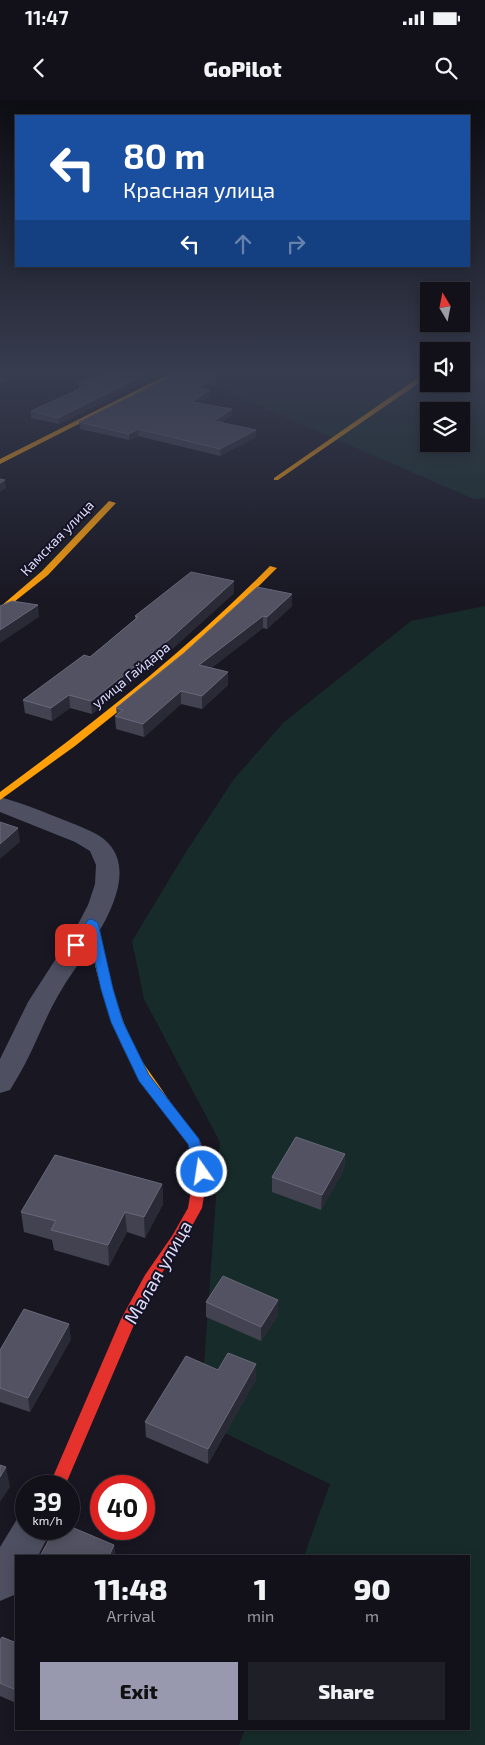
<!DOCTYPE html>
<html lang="en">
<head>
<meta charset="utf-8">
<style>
	:root { --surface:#12111a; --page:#1f1f27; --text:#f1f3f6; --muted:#9c9da2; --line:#313139; --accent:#9898ae }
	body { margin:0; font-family:"Exo 2",sans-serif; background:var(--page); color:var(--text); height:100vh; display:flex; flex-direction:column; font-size:19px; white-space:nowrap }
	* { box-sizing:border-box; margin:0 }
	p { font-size:16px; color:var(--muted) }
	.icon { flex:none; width:28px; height:28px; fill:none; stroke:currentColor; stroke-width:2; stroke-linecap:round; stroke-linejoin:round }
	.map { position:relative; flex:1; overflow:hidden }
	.details { position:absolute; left:15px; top:1455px; width:455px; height:175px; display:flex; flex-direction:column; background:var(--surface); border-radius:0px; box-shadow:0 2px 12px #0003,0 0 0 1px var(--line) }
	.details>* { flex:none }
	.guide { position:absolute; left:15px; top:15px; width:455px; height:152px; border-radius:0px; box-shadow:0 2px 12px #0003,0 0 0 1px var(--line); background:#1a4fa0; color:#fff; overflow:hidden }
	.needle { width:32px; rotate:350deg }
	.buttons { position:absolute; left:420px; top:182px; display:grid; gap:10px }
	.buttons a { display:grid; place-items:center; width:50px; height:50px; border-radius:0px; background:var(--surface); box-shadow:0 2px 12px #0003,0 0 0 1px var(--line); font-size:25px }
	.speed { position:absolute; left:15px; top:1375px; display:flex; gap:10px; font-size:25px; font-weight:700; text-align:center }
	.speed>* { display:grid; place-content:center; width:65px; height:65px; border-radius:50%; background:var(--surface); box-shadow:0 2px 12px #0003,0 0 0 1px var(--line); line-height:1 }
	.speed small { font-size:12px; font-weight:400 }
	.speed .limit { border:8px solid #d22; background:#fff; color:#111 }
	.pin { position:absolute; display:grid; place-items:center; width:42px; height:42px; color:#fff; margin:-21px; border-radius:10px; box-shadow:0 2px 8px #0006 }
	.me { position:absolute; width:55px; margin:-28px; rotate:347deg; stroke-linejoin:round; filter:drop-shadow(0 0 4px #0008) }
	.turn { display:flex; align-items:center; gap:18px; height:105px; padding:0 25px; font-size:22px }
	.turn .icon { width:65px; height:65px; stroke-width:2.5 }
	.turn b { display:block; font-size:35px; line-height:42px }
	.lanes { display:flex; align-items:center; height:48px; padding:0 25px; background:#0003; justify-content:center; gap:25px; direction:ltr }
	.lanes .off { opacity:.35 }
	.eta { display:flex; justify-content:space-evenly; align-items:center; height:85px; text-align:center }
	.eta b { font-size:30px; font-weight:800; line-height:35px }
	.cta { display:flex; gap:10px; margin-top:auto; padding:10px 25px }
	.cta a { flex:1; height:58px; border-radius:0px; background:var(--accent); color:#111; font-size:20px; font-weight:800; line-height:58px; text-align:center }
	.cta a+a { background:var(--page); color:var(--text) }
	.status { display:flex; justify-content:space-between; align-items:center; height:35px; padding:0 25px; background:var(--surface); direction:ltr }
	.status svg { height:14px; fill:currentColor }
	header { display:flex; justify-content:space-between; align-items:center; height:65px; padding:0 25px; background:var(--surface); font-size:22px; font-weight:800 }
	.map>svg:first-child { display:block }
	.green { fill:#172c2a; fill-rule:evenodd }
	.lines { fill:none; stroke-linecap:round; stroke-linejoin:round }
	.street { fill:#4e4f61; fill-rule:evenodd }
	.slow { fill:#ff9f0a; fill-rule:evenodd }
	.jam { fill:#e5322d; fill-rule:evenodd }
	.wall { fill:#424250 }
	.shaded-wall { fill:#2a2a36 }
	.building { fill:#525262; stroke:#68687a }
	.route { fill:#1a73e8; stroke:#114b97 }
	.labels { text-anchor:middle; stroke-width:4; stroke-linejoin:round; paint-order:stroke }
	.far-street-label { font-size:14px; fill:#ddddfa; stroke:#141326 }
	.near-street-label { font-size:19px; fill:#ddddfa; stroke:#141326 }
</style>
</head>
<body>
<div class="status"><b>11:47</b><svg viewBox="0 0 49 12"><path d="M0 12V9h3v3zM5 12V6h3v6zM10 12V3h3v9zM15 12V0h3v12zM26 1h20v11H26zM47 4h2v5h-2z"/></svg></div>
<header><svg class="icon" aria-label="back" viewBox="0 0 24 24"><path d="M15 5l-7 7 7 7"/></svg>GoPilot<svg class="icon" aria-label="search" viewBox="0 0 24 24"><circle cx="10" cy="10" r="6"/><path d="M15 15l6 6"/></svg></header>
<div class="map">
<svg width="485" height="1645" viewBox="0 0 485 1645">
	<rect width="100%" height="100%" fill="#181722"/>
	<!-- green -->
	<path class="green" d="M183,273h246v11h32v-11h24v125l-11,1zM429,311h32v33h-32z
		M485,506v1139h-246l6,-16h224v-173h-165l26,-72 -130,-63 20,-279 -76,-143 -12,-58 54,-89 48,-73 49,-56 128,-102z"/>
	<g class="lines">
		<!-- street -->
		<path class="street" d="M0,697c22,6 44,15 64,23 14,6 34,12 44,23 37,39 -25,111 -46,146 -18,29 -28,62 -46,91l-6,10 -10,3v-34l28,-57 49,-76 11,-21 7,-21 1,-19 -6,-14 -15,-9 -75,-30z
			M26,1414v15h26l-14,27h-22v36l-2,3 -14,6v-54l19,-31z"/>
		<!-- slow -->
		<path class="slow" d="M171,273h8l-179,91v-5z
			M425,273h4v3l-151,104h-4v-2z
			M109,401l7,2 -68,72 -48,38v-6l42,-36z
			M270,466l7,2 -65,64 -67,58 -70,56 -75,54v-8c95,-70 187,-142 270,-226z
			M92,820l6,3c9,44 18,88 38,128 10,18 23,33 34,51l-2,3h-10c-45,-61 -57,-109 -72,-182z"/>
		<!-- jam -->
		<path class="jam" d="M163,997l5,2 33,44 7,29 -6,36 -20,36 -27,39 -19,37 -71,166h-16l72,-167 24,-44 27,-39 16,-28 6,-36 -6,-28 -32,-42 2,-3z"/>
	</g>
	<!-- wall -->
	<path class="wall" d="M0,273h16l-11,9h-5z
		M100,273h61l-102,51 -28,-6v-7l48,-22 -1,-6z
		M178,273h56l-29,17 5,7 -11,6 33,12 -11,8 35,14 -36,19 -82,-20 -9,4 -49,-11 -1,-7z
		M234,481v12l-64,58 -78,63 -22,-6 -18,13 -27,-8 -2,-13 67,-43 45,-38v-3z
		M292,494v12l-25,23 -4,-1 -52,40 17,4v13l-26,24 -21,-5 -37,33 -28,-8 -1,-13 2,-1 -1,-7z
		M345,1054l-1,15 -23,41 -49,-18v-15z
		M162,1084l1,20 -18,34 -18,-6 -18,34 -55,-16 -2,-10 -28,-8 -3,-20z
		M278,1200v15l-17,26 -55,-24v-15z
		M71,1239l-41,73 -30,-10v-52z
		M218,1270l38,9 -48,85 -62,-27 -1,-15z
		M16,1537v66l-16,-7v-56l14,2z"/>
	<!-- shaded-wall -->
	<path class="shaded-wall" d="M5,273h11l-11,9 -1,-8z
		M148,273h13l-102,51 -1,-6z
		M223,273h11l-38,22v-7z
		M210,290v7l-19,11v-6z
		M232,309v6l-18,13v-7z
		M138,329v7l-9,4v-6z
		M256,330v7l-36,19v-7z
		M5,380l1,8 -6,4v-9z
		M234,481v12l-64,58 -78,63 -1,-13z
		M292,494v12l-25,23v-12z
		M38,505l1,12 -39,26v-13z
		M263,516v12l-64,50v-13z
		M228,572v13l-26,24v-13z
		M181,591v13l-37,33 -1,-13z
		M69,595l1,13 -18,13 -1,-13z
		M18,728l2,14 -20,17v-15z
		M345,1054l-1,15 -23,41 1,-15z
		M162,1084l1,20 -18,34 -1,-21z
		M125,1112l2,20 -18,34 -1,-21z
		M278,1200v15l-17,26v-14z
		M69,1224l2,15 -41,73 -2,-14z
		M256,1264v15l-48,85v-15z
		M6,1367l4,20 -10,15v-25z
		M114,1445l2,11h-7z"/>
	<!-- building -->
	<path class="building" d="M100,273h48l-90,45 -27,-7 60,-27 -13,-1z
		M178,273h45l-27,15 14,2 -19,12 41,7 -18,12 42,9 -36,19 -82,-20 -9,5 -50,-12z
		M0,379l5,1 -5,3z
		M191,472l43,9 -64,58 -79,62 -22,-6 -18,13 -28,-8 61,-45 6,2 48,-40 -3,-1z
		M257,487l35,7 -25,23 -4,-1 -64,49 29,7 -26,24 -21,-5 -38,33 -28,-8 8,-6 -7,-2 68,-55z
		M12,501l26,4 -38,25v-24z
		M0,722l18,6 -18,16z
		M296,1037l49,17 -23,41 -50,-18z
		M55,1055l107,29 -18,33 -19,-5 -17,33 -57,-15 5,-9 -35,-9z
		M223,1176l55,24 -17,27 -55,-25z
		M24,1209l45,15 -41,74 -28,-10v-38z
		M228,1253l28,11 -48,85 -63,-27 41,-66 32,14z
		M0,1365l6,2 -6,10z
		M69,1426l45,19 -5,11h-69l15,-27h14z
		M2,1537l12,5 2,-5v53l-16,-7v-43z"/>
	<!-- sky -->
	<linearGradient id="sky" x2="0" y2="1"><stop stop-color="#0d0d13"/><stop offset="0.54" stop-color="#373c4f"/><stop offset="1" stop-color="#373c4f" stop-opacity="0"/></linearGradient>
	<rect width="485" height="503" fill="url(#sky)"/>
	<!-- route -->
	<path class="route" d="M92,819l6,4 15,66 10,33 26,53 50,64 9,33 -2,4 -4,1 -5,-1 -9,-32 -49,-63 -28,-59 -10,-33 -12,-54 -9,12 -4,2 -5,-4 17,-25z"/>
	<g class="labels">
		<!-- far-street labels -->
		<g class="far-street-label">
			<text transform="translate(57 438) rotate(-46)" y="5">Камская улица</text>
			<text transform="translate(131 575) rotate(-39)" y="5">улица Гайдара</text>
		</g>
		<!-- near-street labels -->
		<g class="near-street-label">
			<text transform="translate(158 1172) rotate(-60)" y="7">Малая улица</text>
		</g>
	</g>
</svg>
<div class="buttons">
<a><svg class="needle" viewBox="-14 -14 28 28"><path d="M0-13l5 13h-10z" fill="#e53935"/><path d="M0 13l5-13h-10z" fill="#9c9da2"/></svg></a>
<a><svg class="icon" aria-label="sound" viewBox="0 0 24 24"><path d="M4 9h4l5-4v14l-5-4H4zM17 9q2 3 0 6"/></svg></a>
<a><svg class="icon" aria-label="layers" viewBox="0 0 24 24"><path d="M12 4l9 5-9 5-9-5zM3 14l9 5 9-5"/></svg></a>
</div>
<div class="speed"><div>39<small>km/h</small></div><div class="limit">40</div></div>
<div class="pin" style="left:76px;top:845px;background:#d93025"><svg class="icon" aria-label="arrive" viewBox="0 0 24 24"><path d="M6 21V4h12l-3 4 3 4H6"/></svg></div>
<svg class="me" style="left:202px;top:1072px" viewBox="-20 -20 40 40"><circle r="17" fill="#1a73e8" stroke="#fff" stroke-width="3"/><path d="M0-11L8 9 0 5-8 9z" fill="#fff"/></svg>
<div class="guide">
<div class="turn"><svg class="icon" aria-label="left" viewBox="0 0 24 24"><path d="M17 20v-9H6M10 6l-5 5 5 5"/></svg><div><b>80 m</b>Красная улица</div></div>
<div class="lanes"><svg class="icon" aria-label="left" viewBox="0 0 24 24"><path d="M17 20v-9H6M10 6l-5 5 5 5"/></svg><svg class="icon off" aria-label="ahead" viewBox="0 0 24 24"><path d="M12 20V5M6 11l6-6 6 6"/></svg><svg class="icon off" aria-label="right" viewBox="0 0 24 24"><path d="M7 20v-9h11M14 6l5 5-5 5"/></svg></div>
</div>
<section class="details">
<div class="eta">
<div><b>11:48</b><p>Arrival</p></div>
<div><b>1</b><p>min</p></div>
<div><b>90</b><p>m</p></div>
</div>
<div class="cta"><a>Exit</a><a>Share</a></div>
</section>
</div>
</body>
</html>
